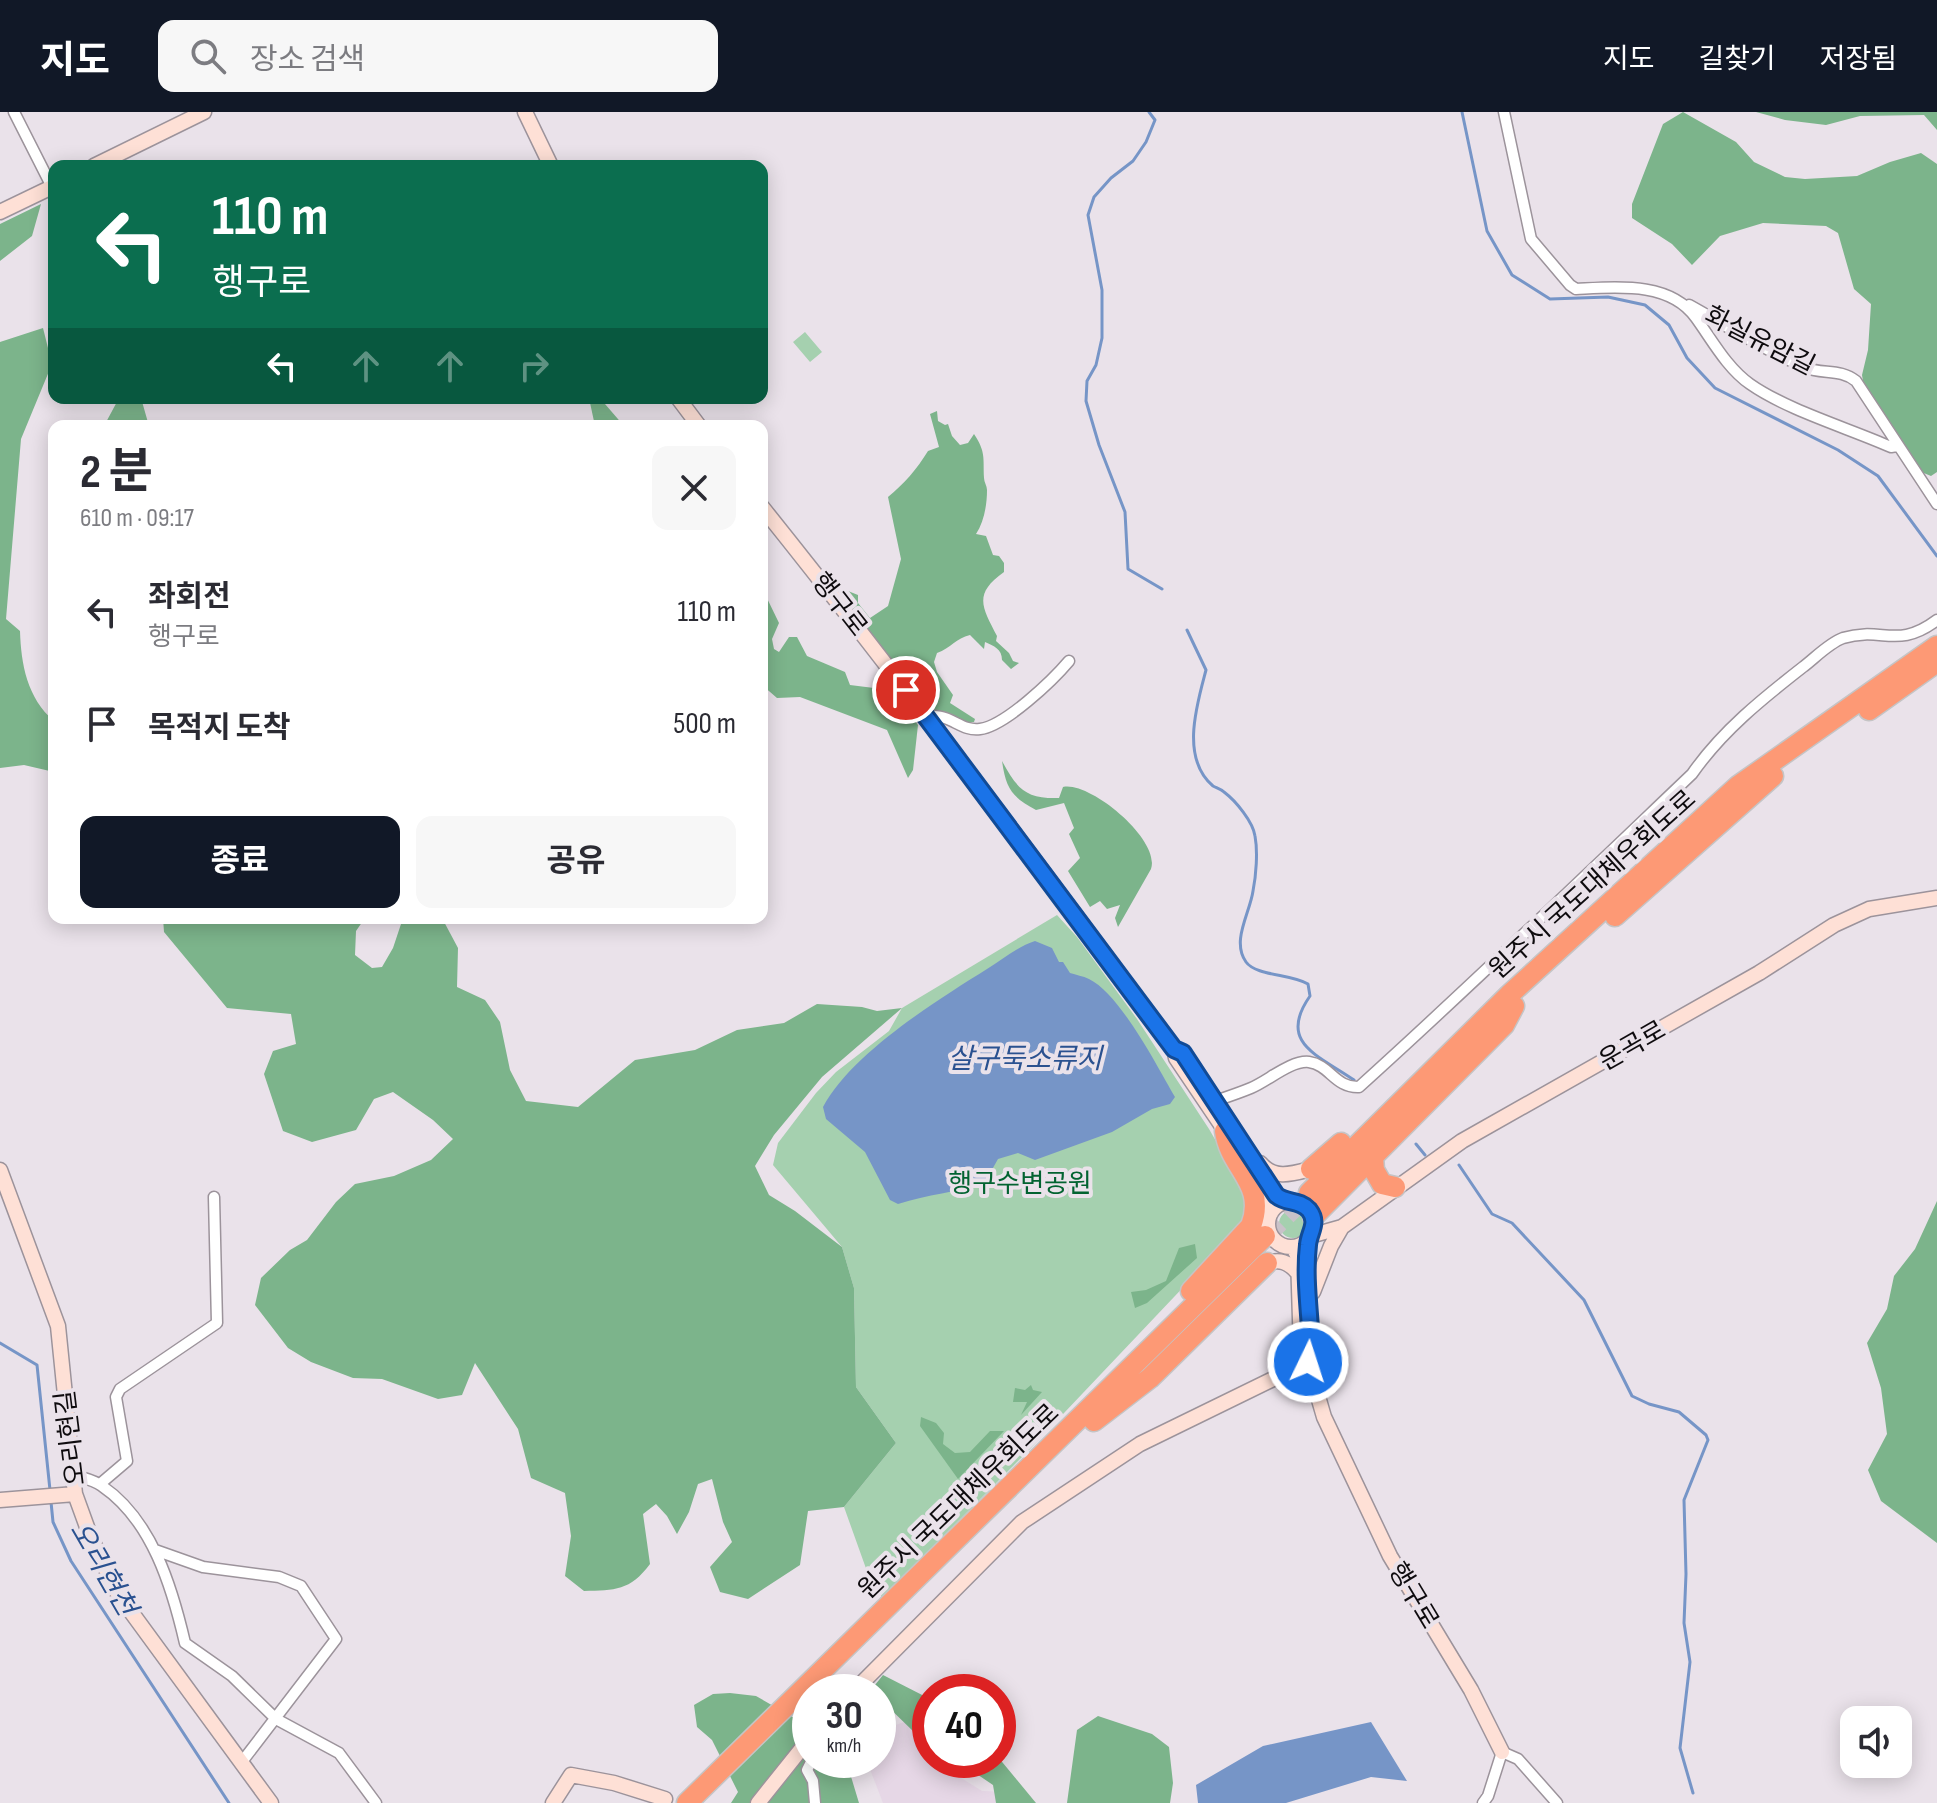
<!DOCTYPE html>
<html lang="ko">
<head>
<meta charset="utf-8">
<style>
	:root { --surface:#fff; --page:#f7f7f7; --text:#2b2b33; --muted:#7c7c81; --accent:#111827 }
	body { margin:0; font-family:"Sofia Sans Condensed","Noto Sans KR",sans-serif; background:var(--page); color:var(--text); height:100vh; display:flex; flex-direction:column; font-size:30px; white-space:nowrap }
	* { box-sizing:border-box; margin:0 }
	p { font-size:26px; color:var(--muted) }
	.icon { flex:none; width:44px; height:44px; fill:none; stroke:currentColor; stroke-width:2; stroke-linecap:round; stroke-linejoin:round }
	.map { position:relative; flex:1; overflow:hidden }
	.sheet { position:absolute; left:48px; top:308px; width:720px; height:504px; display:flex; flex-direction:column; background:var(--surface); border-radius:16px; box-shadow:0 4px 20px #0003 }
	.sheet>* { flex:none }
	.banner { position:absolute; left:48px; top:48px; width:720px; height:244px; border-radius:16px; box-shadow:0 4px 20px #0003; background:#0b6e4f; color:#fff; overflow:hidden }
	.fabs { position:absolute; left:1840px; top:1594px; display:grid; gap:16px }
	.fabs a { display:grid; place-items:center; width:72px; height:72px; border-radius:16px; background:var(--surface); box-shadow:0 4px 20px #0003; font-size:40px }
	.speed { position:absolute; left:792px; top:1562px; display:flex; gap:16px; font-size:40px; font-weight:700; text-align:center }
	.speed>* { display:grid; place-content:center; width:104px; height:104px; border-radius:50%; background:var(--surface); box-shadow:0 4px 20px #0003; line-height:1 }
	.speed small { font-size:20px; font-weight:400 }
	.speed .limit { border:12px solid #d22; background:#fff; color:#111 }
	.pin { position:absolute; display:grid; place-items:center; width:68px; height:68px; color:#fff; margin:-34px; border:4px solid #fff; border-radius:50%; box-shadow:0 2px 8px #0007 }
	.me { position:absolute; width:88px; margin:-44px; rotate:4deg; stroke-linejoin:round; filter:drop-shadow(0 0 6px #0008) }
	.turn { display:flex; align-items:center; gap:28px; height:168px; padding:0 32px; font-size:36px }
	.turn .icon { width:104px; height:104px; stroke-width:2.5 }
	.turn b { display:block; font-size:56px; line-height:68px }
	.lanes { display:flex; align-items:center; height:76px; padding:0 32px; background:#0003; justify-content:center; gap:40px; direction:ltr }
	.lanes .off { opacity:.35 }
	.round { display:grid; place-items:center; flex:none; width:84px; height:84px; border-radius:16px; background:var(--page) }
	.headline { display:flex; align-items:center; justify-content:space-between; height:136px; padding:0 32px }
	h1 { font-size:48px; font-weight:700; line-height:60px }
	.cta { display:flex; gap:16px; margin-top:auto; padding:16px 32px }
	.cta a { flex:1; height:92px; border-radius:16px; background:var(--accent); color:#fff; font-size:32px; font-weight:700; line-height:92px; text-align:center }
	.cta a+a { background:var(--page); color:var(--text) }
	ul { padding:0; list-style:none }
	li { display:flex; align-items:center; gap:24px; height:112px; padding:0 32px }
	li div { flex:1 }
	li b { display:block; font-size:30px }
	li em { font-style:normal }
	header { display:flex; align-items:center; gap:48px; box-sizing:border-box; height:112px; padding:0 40px; background:var(--accent); color:#fff }
	header strong { font-size:38px }
	nav { display:flex; gap:44px; margin-inline-start:auto; font-size:28px }
	.search { width:560px; height:72px; background:var(--page); display:flex; align-items:center; gap:20px; box-sizing:border-box; padding:0 28px; border-radius:16px; color:var(--muted); font-size:30px }
	.map>svg:first-child { display:block }
	.built { fill:#e6d7e6 }
	.green { fill:#a5d0af }
	.forest { fill:#7cb48b }
	.water { fill:#7695c7 }
	.lines { fill:none; stroke-linecap:round; stroke-linejoin:round }
	.stream { stroke:#7695c7; stroke-width:3 }
	.highway-tunnel { stroke:#c9c2c9; stroke-width:20; stroke-dasharray:20 10; stroke-linecap:butt }
	.street-casing { stroke:#9c939b; stroke-width:13 }
	.secondary-casing { stroke:#9c939b; stroke-width:17 }
	.highway-casing { stroke:#c5c4c5; stroke-width:23 }
	.street { stroke:#fff; stroke-width:10 }
	.secondary { stroke:#fee0d6; stroke-width:14 }
	.highway { stroke:#fd9975; stroke-width:20 }
	.route-casing { stroke:#114b97; stroke-width:20 }
	.route { stroke:#1a73e8; stroke-width:14 }
	.labels { text-anchor:middle; stroke-width:8; stroke-linejoin:round; paint-order:stroke }
	.street-label { font-size:26px; fill:#0e0b0e; stroke:#eae2ea }
	.park-label { font-size:26px; fill:#036331; stroke:#eae2ea }
	.water-label { font-size:28px; font-style:italic; fill:#2a5190; stroke:#eae2ea }
</style>
</head>
<body>
<header>
<strong>지도</strong>
<div class="search"><svg class="icon" aria-label="search" viewBox="0 0 24 24"><circle cx="10" cy="10" r="6"/><path d="M15 15l6 6"/></svg>장소 검색</div>
<nav><a>지도</a><a>길찾기</a><a>저장됨</a></nav>
</header>
<div class="map">
<svg width="1937" height="1691" viewBox="0 0 1937 1691">
	<rect width="100%" height="100%" fill="#eae2ea"/>
	<!-- built -->
	<path class="built" d="M904,1610l26,26v12h12l16,16 24,15 25,1 3,11h-127l-15,-39 -6,-4h16v-28z"/>
	<!-- green -->
	<path class="green" d="M805,220l17,20 -12,10 -17,-20z
		M1057,803l20,22 60,82 72,110 37,64 1,27 -219,231 -146,147 -14,-24 -24,-67 52,-64 -40,-56 -2,-99 -12,-41 -69,-82 5,-22 38,-50 20,-21 53,-41 13,-23z
		M1279 1112a14 14 0 1 1 28 0a14 14 0 1 1-28 0Z"/>
	<!-- forest -->
	<path class="forest" d="M1683,0l53,30 18,20 31,15 20,2 52,-3 33,-14 31,-9 16,11v308l-6,4 -17,-7 -47,-63 -5,-31 6,-25 3,-46 -17,-15 -16,-56 -12,-7 -63,-3 -43,13 -28,29 -20,-21 -40,-26v-14l31,-80z
		M1756,0h181v18l-13,-15 -64,1 -34,9 -41,-5z
		M41,92l-9,32 -32,25v-37z
		M43,216l9,36 -31,75 -15,180 14,12c1,33 7,67 34,90v51l-30,-7 -24,3v-426z
		M119,286h22l8,28h-45z
		M589,286h30l-14,6 19,22h-29z
		M937,299l1,10 7,4 3,-1 4,12 8,9 8,-2 6,-9c12,18 9,24 10,44 0,4 3,8 3,12 0,15 -3,32 -11,44l10,2 7,19 6,1 5,7v9c-31,22 -22,35 -7,64l-1,5 13,12 4,8 6,2 -8,6 -9,-9c0,-11 -8,-14 -17,-18l-1,7 -14,-14c-14,3 -19,13 -33,18l-3,9 3,10 16,23 -3,8 25,16 -1,3 -8,1 -38,-11 -95,-119 15,-2 10,4v8l12,15 18,-12 13,-47 -13,-62c16,-13 29,-28 40,-46l11,-4 -9,-33z
		M762,476l17,35 -7,16 2,10 5,3 10,-15h8l10,19 38,16 5,13 40,5 28,35 -5,45 -5,8 -21,-48 -87,-33 -23,1 -15,-13z
		M1002,649c15,28 24,38 57,37l4,-11c27,-6 98,53 88,82l-33,58 -3,-9 5,-13 -13,4 -7,-8 -10,6 -22,-36 12,-13 -11,-24 5,-6 -10,-25 -28,7c-24,-13 -30,-21 -34,-49z
		M163,806h202l-9,13 -1,24 17,13 10,-1 11,-19 10,-30h39l16,30 -1,39 28,13 15,22 10,48 16,31 52,6 57,-47 60,-10 42,-20 47,-7 33,-19 45,3 15,4 25,-3 -80,69 -48,58 -19,31 14,29 26,16 47,36 12,41 2,99 40,56 -52,64 -36,4 -8,54 -52,34 -28,-7 -10,-25 22,-25 -9,-20 -11,-43 -14,5 -9,28 -12,22 -10,-18 -11,-12 -13,10 7,50c-20,27 -35,26 -66,27l-19,-15 6,-40 -6,-43 -34,-15 -13,-49 -43,-66 -13,32 -24,4 -56,-20 -29,-1 -42,-16 -23,-14 -33,-43 6,-27 29,-28 17,-10 29,-38 19,-18 39,-8 37,-16 22,-21 -20,-19 -40,-28 -19,7 -18,31 -44,12 -29,-11 -19,-57 9,-23 23,-7 -5,-30 -64,-6 -63,-76z
		M1937,1089v342l-56,-42 -13,-31 19,-36 -6,-46 -14,-45 20,-34 7,-33 21,-27z
		M1195,1132l2,14 -50,45 -12,5 -4,-16 15,-2 20,-9 13,-33z
		M1031,1273l2,5 9,2 -21,23 6,-13h-14l2,-14 10,2z
		M921,1305l15,6 8,10 -1,11 12,9 15,-1 20,-21h14l-46,48 -38,-53z
		M883,1563l47,24v44l-13,-8 -39,-38v-5l-7,-2z
		M730,1581l26,3 54,31v33h36l13,43h-128l7,-11 -26,-52 -15,-13 -3,-22 19,-11z
		M1098,1604l54,18 17,13 4,36 -3,20h-103l10,-73z
		M998,1645l38,46h-40l-3,-18 -37,-25h42z"/>
	<!-- water -->
	<path class="water" d="M1035,829l17,7 7,14h4l7,11c6,2 13,3 19,6 31,15 68,87 86,118l-5,7 -18,5 -40,23 -77,28 -17,-7 -20,6 -13,23c-29,11 -57,12 -87,22l-8,-4 -25,-48 -39,-33 -3,-12c29,-54 113,-106 164,-138 16,-10 32,-23 48,-28z
		M1371,1610l36,59 -36,-4 -85,26h-88l-2,-18 67,-39z"/>
	<g class="lines">
		<!-- stream -->
		<path class="stream" d="M1149,0l6,8 -9,22 -13,19 -22,17 -17,19 -6,18 14,75v48l-6,27 -9,16 -1,20 13,44 26,67 3,57 34,20
			M1462,0l25,119 25,44 38,24 58,-2 37,8 24,20 18,33 28,30 123,62 40,26 59,80
			M1187,518l19,40c-9,34 -26,88 7,116 4,2 8,3 11,6 12,9 29,30 31,44 3,16 1,40 -2,55 -3,22 -22,50 -7,71 10,14 46,12 62,22l2,12c-33,47 8,59 44,84
			M1416,1032l9,11
			M1459,1053l33,49 20,9 72,77 48,96 17,8 30,8 27,23 2,5 -24,60 2,74 -2,49 6,39 -10,86 13,45
			M0,1231l37,22 13,125
			M51,1390l2,20 18,39 158,242"/>
		<!-- highway-tunnel -->
		<path class="highway-tunnel" d="M1265,1124l44,-43"/>
		<!-- street casing -->
		<g class="street-casing">
			<path id="street" d="M14,0l38,75
				M1504,0l27,127 39,46 6,4c40,-2 94,-8 120,29 16,22 31,50 54,66 37,26 98,44 141,63l6,-1
				M1689,193c38,21 75,45 115,62 18,8 36,1 52,14l81,123
				M926,603c6,1 13,1 19,3 12,4 21,13 35,11 25,-3 73,-49 89,-68
				M1215,989c12,-4 24,-8 36,-13 17,-7 40,-28 58,-26 21,3 26,26 50,25 113,-102 223,-208 333,-313 30,-43 70,-75 111,-107 12,-9 26,-24 40,-29 40,-12 54,12 94,-18
				M74,1363c9,3 20,5 28,11 50,34 70,101 83,157l47,33 44,43 63,34 37,50
				M100,1372l27,-23 -11,-64 4,-8 97,-66 -3,-126
				M155,1438l48,17 76,10 22,9 35,53 -95,124
				M812,1648l-5,10 6,11 2,22
				M1483,1691l5,-7 14,-44 16,7 39,44"/>
		</g>
		<!-- secondary casing -->
		<g class="secondary-casing">
			<path id="secondary" d="M525,0l26,54
				M94,54l110,-54
				M0,100l54,-26
				M678,286l21,28
				M762,395c142,177 278,359 412,542l2,9 54,80
				M1230,1013l46,70 10,7
				M1260,1051c14,17 32,11 51,6
				M1250,1056l21,33v12
				M0,1058l58,156 17,168 16,44 27,56 153,209
				M1268 1112a23 23 0 1 1 46 0a23 23 0 1 1-46 0Z
				M1310,1124l32,-9 120,-86 297,-168 75,-48 35,-16 68,-11
				M1293,1135l5,10 3,93 7,12 16,55 66,139 81,134 31,62
				M1267,1151c13,-4 21,-1 30,9
				M1313,1180l18,-46 11,-19
				M0,1388l75,-6
				M853,1580l169,-170 118,-78 168,-82 3,-15 -4,-98 2,-10
				M553,1691l18,-28 43,8 51,16
				M758,1691l52,-65"/>
		</g>
		<!-- highway casing -->
		<g class="highway-casing">
			<path id="highway" d="M1869,598l68,-48
				M1615,804l158,-140
				M1373,1045l1,13 8,14 13,3
				M1311,1057l30,-26
				M1309,1081l200,-198 229,-209 199,-140
				M1313,1105l191,-192 10,-19
				M1191,1179l60,-65c16,-43 -21,-57 -26,-95
				M1094,1309l56,-43 117,-115
				M687,1691l578,-567"/>
		</g>
		<!-- street -->
		<use href="#street" class="street"/>
		<!-- secondary -->
		<use href="#secondary" class="secondary"/>
		<!-- highway -->
		<use href="#highway" class="highway"/>
	</g>
	<g class="lines">
		<!-- route casing -->
		<g class="route-casing">
			<path id="route" d="M906,578l268,359 9,4 93,142c10,9 23,4 33,15 10,13 0,22 -1,35 -4,33 2,69 3,102l-3,15"/>
		</g>
		<!-- route -->
		<use href="#route" class="route"/>
	</g>
	<g class="labels">
		<!-- street labels -->
		<g class="street-label">
			<text transform="translate(1760 228) rotate(27)" y="9">화실유암길</text>
			<text transform="translate(840 492) rotate(52)" y="9">행구로</text>
			<text transform="translate(1592 772) rotate(-42)" y="9">원주시 국도대체우회도로</text>
			<text transform="translate(1632 933) rotate(-30)" y="9">운곡로</text>
			<text transform="translate(70 1326) rotate(-97)" y="9">오리현길</text>
			<text transform="translate(958 1389) rotate(-44)" y="9">원주시 국도대체우회도로</text>
			<text transform="translate(1414 1483) rotate(59)" y="9">행구로</text>
		</g>
		<!-- park labels -->
		<g class="park-label">
			<text x="1020" y="1080">행구수변공원</text>
		</g>
		<!-- water labels -->
		<g class="water-label">
			<text x="1025" y="956">살구둑소류지</text>
			<text transform="translate(104 1456) rotate(60)" y="10">오리현천</text>
		</g>
	</g>
</svg>
<div class="fabs">
<a><svg class="icon" aria-label="sound" viewBox="0 0 24 24"><path d="M4 9h4l5-4v14l-5-4H4zM17 9q2 3 0 6"/></svg></a>
</div>
<div class="speed"><div>30<small>km/h</small></div><div class="limit">40</div></div>
<div class="pin" style="left:906px;top:578px;background:#d93025"><svg class="icon" aria-label="arrive" viewBox="0 0 24 24"><path d="M6 21V4h12l-3 4 3 4H6"/></svg></div>
<svg class="me" style="left:1308px;top:1250px" viewBox="-20 -20 40 40"><circle r="17" fill="#1a73e8" stroke="#fff" stroke-width="3"/><path d="M0-11L8 9 0 5-8 9z" fill="#fff"/></svg>
<div class="banner">
<div class="turn"><svg class="icon" aria-label="left" viewBox="0 0 24 24"><path d="M17 20v-9H6M10 6l-5 5 5 5"/></svg><div><b>110 m</b>행구로</div></div>
<div class="lanes"><svg class="icon" aria-label="left" viewBox="0 0 24 24"><path d="M17 20v-9H6M10 6l-5 5 5 5"/></svg><svg class="icon off" aria-label="ahead" viewBox="0 0 24 24"><path d="M12 20V5M6 11l6-6 6 6"/></svg><svg class="icon off" aria-label="ahead" viewBox="0 0 24 24"><path d="M12 20V5M6 11l6-6 6 6"/></svg><svg class="icon off" aria-label="right" viewBox="0 0 24 24"><path d="M7 20v-9h11M14 6l5 5-5 5"/></svg></div>
</div>
<section class="sheet">
<div class="headline"><div><h1>2 분</h1><p>610 m · 09:17</p></div><a class="round"><svg class="icon" aria-label="close" viewBox="0 0 24 24"><path d="M6 6l12 12M18 6L6 18"/></svg></a></div>
<ul>
<li><svg class="icon" aria-label="left" viewBox="0 0 24 24"><path d="M17 20v-9H6M10 6l-5 5 5 5"/></svg><div><b>좌회전</b><p>행구로</p></div><em>110 m</em></li>
<li><svg class="icon" aria-label="arrive" viewBox="0 0 24 24"><path d="M6 21V4h12l-3 4 3 4H6"/></svg><div><b>목적지 도착</b></div><em>500 m</em></li>
</ul>
<div class="cta"><a>종료</a><a>공유</a></div>
</section>
</div>
</body>
</html>
